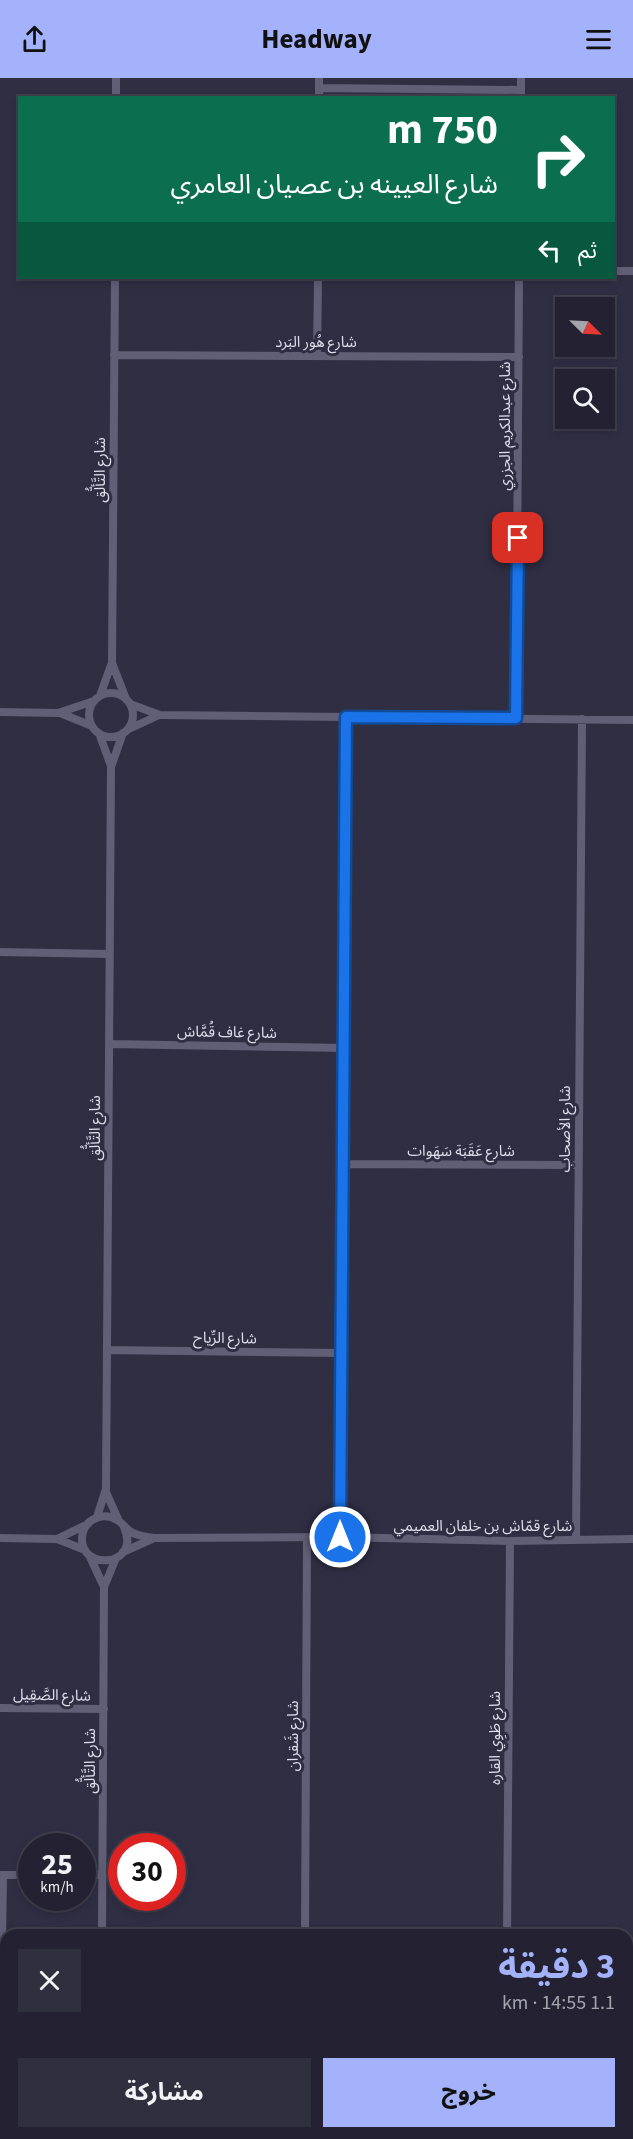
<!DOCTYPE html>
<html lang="ar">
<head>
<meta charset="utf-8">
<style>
	:root { --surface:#242232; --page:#302f3e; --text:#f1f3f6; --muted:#a3a4ac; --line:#413f4d; --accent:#a4b2fc }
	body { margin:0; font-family:"Source Sans 3","Noto Sans Arabic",sans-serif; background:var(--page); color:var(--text); direction:rtl; height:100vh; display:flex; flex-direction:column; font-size:22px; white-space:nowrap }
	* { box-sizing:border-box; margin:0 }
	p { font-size:20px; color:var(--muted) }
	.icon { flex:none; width:33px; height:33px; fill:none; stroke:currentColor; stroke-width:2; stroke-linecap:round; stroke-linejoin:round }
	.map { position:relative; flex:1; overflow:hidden; direction:ltr }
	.sheet { position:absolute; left:0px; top:1851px; width:633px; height:210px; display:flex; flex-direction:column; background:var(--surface); border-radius:18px 18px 0 0; box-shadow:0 3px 9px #0003,0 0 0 2px var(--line); direction:rtl }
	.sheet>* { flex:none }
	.hud { position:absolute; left:18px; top:18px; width:597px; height:183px; border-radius:0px; box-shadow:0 3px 9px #0003,0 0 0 2px var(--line); direction:rtl; background:#0b6e4f; color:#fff; overflow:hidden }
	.needle { width:39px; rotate:114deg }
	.tools { position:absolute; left:555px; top:219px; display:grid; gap:12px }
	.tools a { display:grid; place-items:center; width:60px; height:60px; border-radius:0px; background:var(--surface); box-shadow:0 3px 9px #0003,0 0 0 2px var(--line); font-size:30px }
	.speed { position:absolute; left:18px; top:1755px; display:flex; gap:12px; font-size:30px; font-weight:700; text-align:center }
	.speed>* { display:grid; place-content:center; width:78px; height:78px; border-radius:50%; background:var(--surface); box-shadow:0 3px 9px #0003,0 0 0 2px var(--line); line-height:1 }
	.speed small { font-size:15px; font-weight:400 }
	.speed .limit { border:9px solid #d22; background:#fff; color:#111 }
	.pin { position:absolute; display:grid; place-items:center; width:51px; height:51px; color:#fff; margin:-26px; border-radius:12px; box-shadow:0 3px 9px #0006 }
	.me { position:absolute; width:66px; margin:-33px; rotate:0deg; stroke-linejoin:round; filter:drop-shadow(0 0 4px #0008) }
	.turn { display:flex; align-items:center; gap:21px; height:126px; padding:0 18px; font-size:27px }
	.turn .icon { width:78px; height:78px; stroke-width:2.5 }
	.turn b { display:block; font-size:42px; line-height:51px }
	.then { display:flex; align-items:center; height:57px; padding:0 18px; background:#0003; gap:12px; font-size:22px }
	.round { display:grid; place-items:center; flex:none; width:63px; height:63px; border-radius:0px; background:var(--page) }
	.overview { display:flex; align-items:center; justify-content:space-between; height:102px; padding:0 18px }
	h1 { font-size:36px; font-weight:700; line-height:45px; color:var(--accent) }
	.button { display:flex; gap:12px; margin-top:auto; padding:12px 18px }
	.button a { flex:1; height:69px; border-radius:0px; background:var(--accent); color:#111; font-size:24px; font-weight:700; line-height:69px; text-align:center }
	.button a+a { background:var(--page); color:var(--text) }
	header { display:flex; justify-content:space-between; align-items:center; height:78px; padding:0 18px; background:var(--accent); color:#111; font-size:27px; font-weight:700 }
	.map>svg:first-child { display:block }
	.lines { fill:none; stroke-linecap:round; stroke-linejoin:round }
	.stream { stroke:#465d67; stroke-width:2 }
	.minor { stroke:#615f76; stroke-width:8 }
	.route-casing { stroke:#114b97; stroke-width:15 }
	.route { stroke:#1a73e8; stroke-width:10 }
	.labels { text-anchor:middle; stroke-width:6; stroke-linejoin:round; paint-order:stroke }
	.street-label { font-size:15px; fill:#dfdeec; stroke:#302e43 }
</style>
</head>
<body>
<header><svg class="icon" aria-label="menu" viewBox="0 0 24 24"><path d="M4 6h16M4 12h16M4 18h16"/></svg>Headway<svg class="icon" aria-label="share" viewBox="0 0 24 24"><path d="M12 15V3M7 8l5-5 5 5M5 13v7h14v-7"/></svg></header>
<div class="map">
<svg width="633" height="2061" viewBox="0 0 633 2061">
	<rect width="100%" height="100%" fill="#302e43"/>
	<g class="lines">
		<!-- stream -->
		<path class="stream" d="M0,2006l6,9
			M22,2055l2,6"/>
		<!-- minor -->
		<path class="minor" d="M319,10l202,2
			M116,20v-20
			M319,20v-20
			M521,20v-20
			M614,193h19
			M115,200l-3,385 14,36
			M114,277l405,2
			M317,278l1,-78
			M89 637a22 22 0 1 1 44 0a22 22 0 1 1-44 0Z
			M100,618l11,-31
			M130,626l30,11 473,5
			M0,634l58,1 36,-12
			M60,635l32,13
			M516,640l3,-440
			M129,651l30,-14
			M99,655l12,33
			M0,874l109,2
			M109,966l236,4
			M344,1086l234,1
			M107,1272l235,3
			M106,1414l12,27
			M97,1439l9,-28 5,-722 12,-34
			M124,1449c19,42 -51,45 -41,5 4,-14 22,-20 34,-12 6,3 9,9 14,12 7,4 15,5 23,6l186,-1 170,4 123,-2
			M340,1459l6,-820
			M0,1460l57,1 28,11
			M57,1461l31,-15
			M576,1462l6,-821
			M123,1474l29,-13
			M90,1479l14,30
			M0,1630l104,1
			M0,1797h32
			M3,1797l-2,137 5,18
			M82,1797h21
			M102,1857l2,-348 12,-29
			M305,1857l2,-398
			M507,1857l3,-394
			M627,2035h6
			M520,2056l11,5
			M100,2061l1,-6
			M303,2061v-6
			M478,2061l12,-6
			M601,2061v-6"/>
	</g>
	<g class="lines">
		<!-- route casing -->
		<g class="route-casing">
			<path id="route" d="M340,1459l6,-820 170,1 2,-180"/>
		</g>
		<!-- route -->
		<use href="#route" class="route"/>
	</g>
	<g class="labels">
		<!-- street labels -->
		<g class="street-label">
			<text x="316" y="269">شارع هُور البَرد</text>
			<text transform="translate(505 348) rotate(-90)" y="5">شارع عبدالكريم الجزري</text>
			<text transform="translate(100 392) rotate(-90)" y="5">شارع التَّألُّق</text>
			<text transform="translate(227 954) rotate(1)" y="5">شارع غاف قُمَّاش</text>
			<text transform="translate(95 1050) rotate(-90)" y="5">شارع التَّألُّق</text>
			<text transform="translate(565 1051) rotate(-90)" y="5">شارع الأصحاب</text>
			<text x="461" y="1078">شارع عَقَبَة سَهَوات</text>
			<text transform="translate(225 1260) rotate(1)" y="5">شارع الرِّياح</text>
			<text x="483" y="1453">شارع قمّاش بن خلفان العميمي</text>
			<text transform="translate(52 1617) rotate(1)" y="5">شارع الصَّقِيل</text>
			<text transform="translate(293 1658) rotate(-90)" y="5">شارع شَقران</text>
			<text transform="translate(495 1660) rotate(-90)" y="5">شارع طَوِي القاره</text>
			<text transform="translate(90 1683) rotate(-90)" y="5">شارع التَّألُّق</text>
		</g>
	</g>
</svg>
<div class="tools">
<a><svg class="needle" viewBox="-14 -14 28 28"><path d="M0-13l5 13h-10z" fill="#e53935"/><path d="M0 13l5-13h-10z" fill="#a3a4ac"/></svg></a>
<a><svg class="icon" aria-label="search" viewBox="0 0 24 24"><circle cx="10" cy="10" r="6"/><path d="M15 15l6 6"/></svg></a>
</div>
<div class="speed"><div>25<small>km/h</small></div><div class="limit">30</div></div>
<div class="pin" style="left:518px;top:460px;background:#d93025"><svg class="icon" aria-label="arrive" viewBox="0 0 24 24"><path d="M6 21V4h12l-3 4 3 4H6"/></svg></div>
<svg class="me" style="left:340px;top:1459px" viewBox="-20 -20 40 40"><circle r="17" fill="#1a73e8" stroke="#fff" stroke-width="3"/><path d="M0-11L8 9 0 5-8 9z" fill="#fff"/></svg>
<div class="hud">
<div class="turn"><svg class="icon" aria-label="right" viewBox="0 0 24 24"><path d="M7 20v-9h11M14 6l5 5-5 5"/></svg><div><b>750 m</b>شارع العيينه بن عصيان العامري</div></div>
<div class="then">ثم<svg class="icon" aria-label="left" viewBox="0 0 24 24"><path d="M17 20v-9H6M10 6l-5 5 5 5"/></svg></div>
</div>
<section class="sheet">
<div class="overview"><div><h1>3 دقيقة</h1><p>1.1 km · 14:55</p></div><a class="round"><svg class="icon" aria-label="close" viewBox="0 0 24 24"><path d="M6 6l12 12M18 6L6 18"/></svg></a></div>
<div class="button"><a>خروج</a><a>مشاركة</a></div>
</section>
</div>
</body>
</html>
